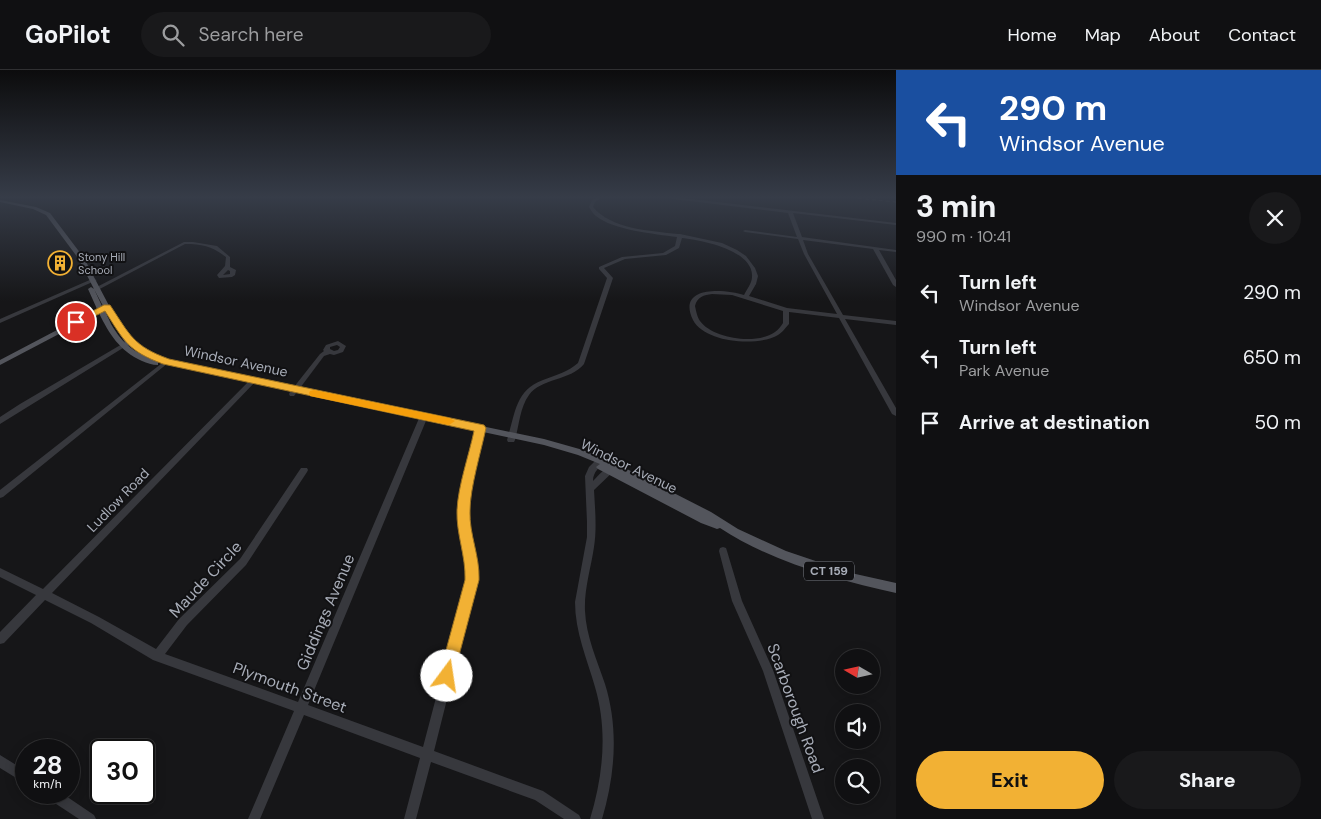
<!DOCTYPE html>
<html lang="en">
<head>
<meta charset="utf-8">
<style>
	:root { --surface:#101012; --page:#19191b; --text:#f1f3f6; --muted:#9c9d9f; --line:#303032; --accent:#f2b134 }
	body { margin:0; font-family:"DM Sans",sans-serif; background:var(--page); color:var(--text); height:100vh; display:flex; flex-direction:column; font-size:19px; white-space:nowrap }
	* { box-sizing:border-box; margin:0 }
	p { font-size:16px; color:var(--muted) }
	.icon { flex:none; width:28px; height:28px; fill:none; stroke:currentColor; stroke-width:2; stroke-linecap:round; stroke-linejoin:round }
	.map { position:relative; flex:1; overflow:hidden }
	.details { display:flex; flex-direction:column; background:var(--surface); width:425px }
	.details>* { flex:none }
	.guide { background:#1a4fa0; color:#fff; overflow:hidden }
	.needle { width:32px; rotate:279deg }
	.buttons { position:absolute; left:835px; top:579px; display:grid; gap:10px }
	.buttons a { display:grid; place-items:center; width:45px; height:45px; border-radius:50%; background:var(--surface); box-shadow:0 2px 12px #0003,0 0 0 1px var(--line); font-size:25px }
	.speed { position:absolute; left:15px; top:669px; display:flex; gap:10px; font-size:25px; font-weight:700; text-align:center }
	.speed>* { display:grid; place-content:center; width:65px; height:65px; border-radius:50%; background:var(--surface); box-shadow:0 2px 12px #0003,0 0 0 1px var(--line); line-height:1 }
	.speed small { font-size:12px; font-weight:400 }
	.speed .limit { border:2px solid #111; border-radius:8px; background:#fff; color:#111 }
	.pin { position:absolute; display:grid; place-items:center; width:42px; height:42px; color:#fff; margin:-21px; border:2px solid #fff; border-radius:50%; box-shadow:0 1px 5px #0007 }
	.me { position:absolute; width:55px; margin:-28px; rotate:14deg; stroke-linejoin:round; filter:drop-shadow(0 0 4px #0008) }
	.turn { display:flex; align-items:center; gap:18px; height:105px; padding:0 20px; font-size:22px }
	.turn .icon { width:65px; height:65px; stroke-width:2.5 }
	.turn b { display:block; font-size:35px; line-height:42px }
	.round { display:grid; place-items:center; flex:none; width:52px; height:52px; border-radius:26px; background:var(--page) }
	.overview { display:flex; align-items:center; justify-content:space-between; height:85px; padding:0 20px }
	h1 { font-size:30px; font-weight:800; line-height:38px }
	.action { display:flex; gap:10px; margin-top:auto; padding:10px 20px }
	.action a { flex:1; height:58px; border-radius:30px; background:var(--accent); color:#111; font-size:20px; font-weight:800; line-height:58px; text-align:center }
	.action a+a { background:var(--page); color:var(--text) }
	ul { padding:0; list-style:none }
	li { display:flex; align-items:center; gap:15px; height:65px; padding:0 20px }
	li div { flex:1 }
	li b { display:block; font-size:19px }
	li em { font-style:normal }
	header { display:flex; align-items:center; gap:30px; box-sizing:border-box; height:70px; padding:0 25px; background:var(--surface); border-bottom:1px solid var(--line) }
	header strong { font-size:24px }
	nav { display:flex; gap:28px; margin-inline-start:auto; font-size:18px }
	.search { width:350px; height:45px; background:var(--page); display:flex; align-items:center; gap:12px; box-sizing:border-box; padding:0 18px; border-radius:28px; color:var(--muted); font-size:19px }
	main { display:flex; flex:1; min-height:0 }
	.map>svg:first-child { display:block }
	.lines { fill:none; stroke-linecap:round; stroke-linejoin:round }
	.minor { fill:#37383d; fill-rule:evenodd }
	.major { fill:#53555c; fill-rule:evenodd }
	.rail { stroke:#4a4c52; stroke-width:1; stroke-dasharray:4 3; stroke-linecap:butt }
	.route { fill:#f2b134; stroke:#9d7322 }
	.slow { fill:#f59e0b }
	.labels { text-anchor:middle; stroke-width:4; stroke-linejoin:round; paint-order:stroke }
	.far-poi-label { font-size:11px; fill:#a8adb8; stroke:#111113; text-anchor:start }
	.shield { fill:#111113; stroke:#7b7e86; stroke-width:1 }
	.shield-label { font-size:12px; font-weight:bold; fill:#a8adb8 }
	.street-label { font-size:14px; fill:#a8adb8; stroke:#111113 }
	.near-street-label { font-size:16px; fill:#a8adb8; stroke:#111113 }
</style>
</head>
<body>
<header>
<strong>GoPilot</strong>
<div class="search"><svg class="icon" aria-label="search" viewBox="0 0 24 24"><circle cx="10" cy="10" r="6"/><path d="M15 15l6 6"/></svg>Search here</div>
<nav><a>Home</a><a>Map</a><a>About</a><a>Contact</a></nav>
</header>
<main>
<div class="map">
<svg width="896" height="749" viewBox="0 0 896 749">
	<rect width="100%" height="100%" fill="#161618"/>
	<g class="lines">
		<!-- minor -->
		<path class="minor" d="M599,126h5l-9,6 -2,5c18,22 58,24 85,27h2l42,9 15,7 9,6 9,12 3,8 -2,8 -7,12 38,12 50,6 -33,-60 -6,-15 -53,-7 -2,-1 2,-1 52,7 -9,-24 -131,-16 -2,-1h11l230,27v2l-103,-12 9,24 94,13v2l-17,-2 17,30v7l-3,-2 -20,-36 -70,-9 5,14 35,61 53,6v4l-51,-6 51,89v8l-4,-2 -53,-96 -50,-6v12c-3,3 -7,9 -11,11 -20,12 -73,8 -85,-15 -17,-35 32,-31 51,-25 3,-6 8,-12 8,-18 2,-27 -51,-37 -70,-39l-3,10 -13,7 -41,4 -21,9 9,10 -29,86c-14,17 -43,14 -55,31 -9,12 -10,31 -14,45l-1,2h-6l-1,-2c8,-25 8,-50 36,-60 13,-5 25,-8 35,-17l29,-85 -8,-9v-2l23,-10 41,-4 12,-7 2,-9c-22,-3 -64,-7 -81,-21 -3,-2 -5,-6 -7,-9l3,-7zM712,224l20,1 51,16v12c-2,3 -5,7 -8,9 -18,13 -62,7 -75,-11 -3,-4 -4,-11 -5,-15 2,-9 9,-11 17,-12z
			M184,172h9l24,4 13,11v10l6,3 -1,5 -3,2 -13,1 -2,-3 8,-9 1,-9c-15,-11 -23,-13 -41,-13l-91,48 -5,-1zM228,200l2,1v3l-7,1z
			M92,209l5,1 -97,43v-4z
			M129,270l3,2 -1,1 -131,81v-7l20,-13z
			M338,271l8,5 -3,6 -9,3 -4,-1 -6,2 -30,40h-4l-1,-2 1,-2 30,-38 4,-3 -1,-1 3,-5zM337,275l3,2 -2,3 -4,1 -4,-2v-2z
			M166,290l3,2 -1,1 -165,134 -3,1v-8z
			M252,308h2l3,2 -205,213 47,24 57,32 23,-30 61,-60 61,-91h6l1,2 -1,2 -61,93 -59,60 -22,29 133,48 122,-286 1,-2h6l1,2 -120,289 115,42 44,-167c1,-23 -8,-46 -8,-69 1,-28 10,-56 17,-83l1,-2h6l1,2c-7,27 -16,55 -16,83 0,24 9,46 9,69l-43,171 109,40 36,24 2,4h-17l-29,-19 -104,-38 -15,57h-12l16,-61 -116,-43 -44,104h-12l46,-108 -141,-51 -62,-37 -46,-23 -41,43 -4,1v-12l36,-37 -36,-18v-9l43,21z
			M601,387l3,1 1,2c-5,8 -12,11 -12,21 6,-6 13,-16 23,-15l1,2 -23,22c1,19 3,38 0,57 -3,21 -10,42 -9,64 1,25 12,49 20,73 14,45 10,91 -3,135h-12c13,-43 18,-88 5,-132 -8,-28 -20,-55 -20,-85l12,-65v-15l-2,-46 4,-9 9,-9z
			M723,477l3,1 1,3 15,50 31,69 51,149h-12l-49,-148 -31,-70 -13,-50 1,-3z
			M0,685l26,16v13l-26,-16z
			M42,722h18l34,23 2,4h-17l-35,-23z"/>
		<!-- major -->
		<path class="major" d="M0,130l36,7 14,6 34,45 32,61 16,21 22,14 22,8 368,77 39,11 36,15 92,47 27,17 48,22 65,22 45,10v10c-58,-13 -126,-32 -176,-65l-3,1 -16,-6 -103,-54 -2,-2 4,-3 -22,-9 -34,-10 -369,-79 -27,-8 -22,-14 -21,-34c1,4 4,9 6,14 13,22 24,29 47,37v4c-6,0 -11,-2 -16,-4 -22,-10 -33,-27 -43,-48l-99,52v-5l97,-51 -9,-20 3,-2 3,2 -16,-31 -32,-43 -13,-6 -33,-7zM94,219l9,17h-1z"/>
		<!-- rail -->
		<path class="rail" d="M837,126l59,6"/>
	</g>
	<!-- sky -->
	<linearGradient id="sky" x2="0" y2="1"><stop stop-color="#0c0c0d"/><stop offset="0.55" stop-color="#363c48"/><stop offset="1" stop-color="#363c48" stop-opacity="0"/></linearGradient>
	<rect width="896" height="231" fill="url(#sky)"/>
	<!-- route -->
	<path class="route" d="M104,235h6c20,30 23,41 59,54l315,66 2,3c-5,24 -16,60 -16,83 -1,23 10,45 9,69l-27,102 -5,2 -6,-2 -2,-6 26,-96c1,-24 -9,-46 -8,-70 1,-24 12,-55 17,-79l-311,-67c-35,-13 -39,-23 -58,-53l-26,13h-6l-1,-2z"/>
	<!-- slow -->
	<path class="slow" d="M314,320l135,28 6,3 -6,4 -139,-29 -1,-3 1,-2z"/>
	<!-- icons -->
	<defs>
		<g id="building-ring" transform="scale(1.25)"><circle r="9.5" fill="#111113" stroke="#f2b134" stroke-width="1.5"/><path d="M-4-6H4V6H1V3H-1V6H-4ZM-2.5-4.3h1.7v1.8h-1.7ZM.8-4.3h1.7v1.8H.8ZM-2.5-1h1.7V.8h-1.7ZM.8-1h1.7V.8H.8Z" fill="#f2b134"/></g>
	</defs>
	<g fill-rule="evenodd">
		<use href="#building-ring" x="60" y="193"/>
	</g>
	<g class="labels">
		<!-- far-poi labels -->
		<g class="far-poi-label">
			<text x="78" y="191">Stony Hill<tspan x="78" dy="13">School</tspan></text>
		</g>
		<!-- shield labels -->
		<rect class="shield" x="804" y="491.5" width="50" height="19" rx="4"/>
		<g class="shield-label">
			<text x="829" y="505">CT 159</text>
		</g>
		<!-- street labels -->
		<g class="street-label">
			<text transform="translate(236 291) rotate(12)" y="5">Windsor Avenue</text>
			<text transform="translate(629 396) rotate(26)" y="5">Windsor Avenue</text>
			<text transform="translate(118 430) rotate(-46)" y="5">Ludlow Road</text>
		</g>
		<!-- near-street labels -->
		<g class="near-street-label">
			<text transform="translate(205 509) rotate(-47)" y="6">Maude Circle</text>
			<text transform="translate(325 542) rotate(-67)" y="6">Giddings Avenue</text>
			<text transform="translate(290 617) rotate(20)" y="6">Plymouth Street</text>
			<text transform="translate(796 638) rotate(70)" y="6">Scarborough Road</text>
		</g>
	</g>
</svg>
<div class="buttons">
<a><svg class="needle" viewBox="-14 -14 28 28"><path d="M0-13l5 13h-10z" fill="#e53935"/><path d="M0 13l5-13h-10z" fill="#9c9d9f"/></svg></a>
<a><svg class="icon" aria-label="sound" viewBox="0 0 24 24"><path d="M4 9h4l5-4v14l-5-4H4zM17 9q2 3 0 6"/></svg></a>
<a><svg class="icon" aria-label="search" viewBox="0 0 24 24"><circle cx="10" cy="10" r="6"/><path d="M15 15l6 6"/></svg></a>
</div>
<div class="speed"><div>28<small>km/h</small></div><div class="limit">30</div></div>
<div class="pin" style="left:76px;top:252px;background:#d93025"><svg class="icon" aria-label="arrive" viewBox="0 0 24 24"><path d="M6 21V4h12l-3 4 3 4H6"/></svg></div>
<svg class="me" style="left:447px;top:606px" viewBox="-20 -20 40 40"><circle r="19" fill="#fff"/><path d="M0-13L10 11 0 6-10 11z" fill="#f2b134"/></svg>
</div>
<section class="details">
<div class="guide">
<div class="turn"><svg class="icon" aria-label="left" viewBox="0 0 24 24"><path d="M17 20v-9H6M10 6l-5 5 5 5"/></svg><div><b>290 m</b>Windsor Avenue</div></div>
</div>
<div class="overview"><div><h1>3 min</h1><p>990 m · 10:41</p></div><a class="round"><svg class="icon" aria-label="close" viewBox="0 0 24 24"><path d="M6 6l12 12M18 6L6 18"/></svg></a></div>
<ul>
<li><svg class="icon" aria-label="left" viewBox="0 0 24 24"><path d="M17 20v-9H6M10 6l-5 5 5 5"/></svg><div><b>Turn left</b><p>Windsor Avenue</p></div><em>290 m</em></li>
<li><svg class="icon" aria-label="left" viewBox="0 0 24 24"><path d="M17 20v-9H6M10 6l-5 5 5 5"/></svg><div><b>Turn left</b><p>Park Avenue</p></div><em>650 m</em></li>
<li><svg class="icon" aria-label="arrive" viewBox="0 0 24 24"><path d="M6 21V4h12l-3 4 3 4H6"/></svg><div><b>Arrive at destination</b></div><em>50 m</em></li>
</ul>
<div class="action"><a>Exit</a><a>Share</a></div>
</section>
</main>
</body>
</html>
